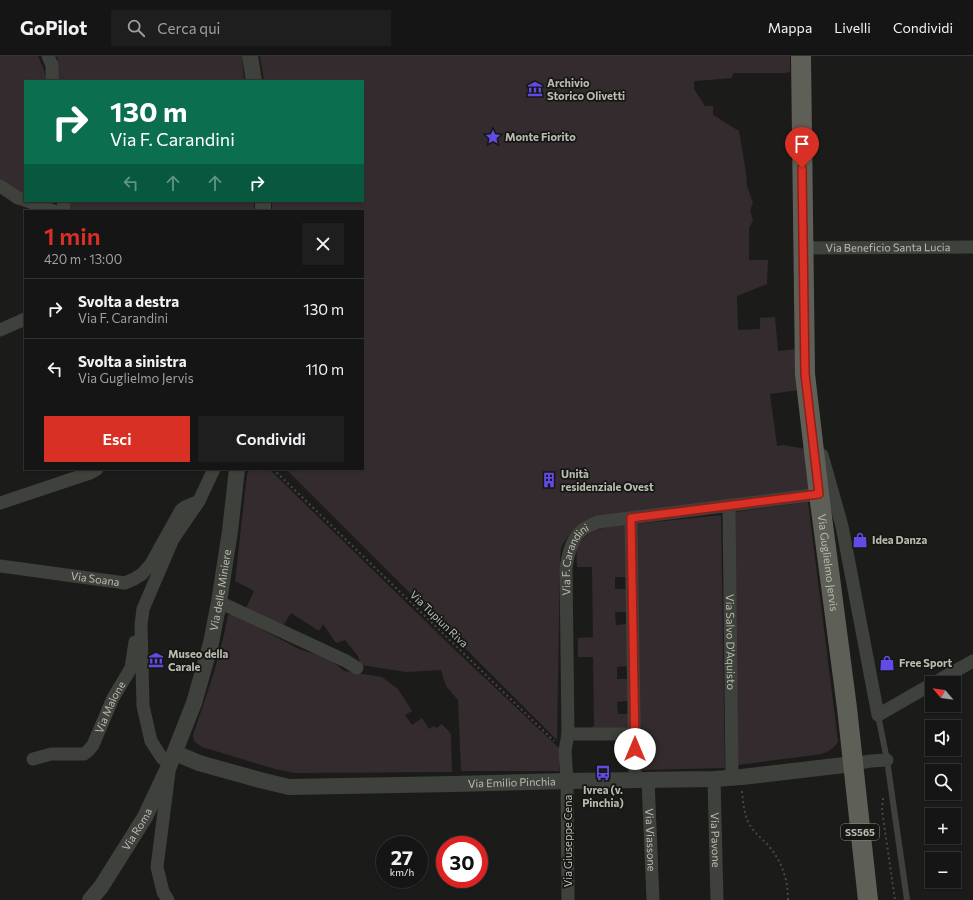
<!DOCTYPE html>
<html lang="it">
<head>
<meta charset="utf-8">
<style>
	:root { --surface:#141514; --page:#1d1e1d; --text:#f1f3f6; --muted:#9d9fa0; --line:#333434; --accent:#d93025 }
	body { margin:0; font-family:Commissioner,sans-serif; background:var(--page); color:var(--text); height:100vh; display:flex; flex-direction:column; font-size:15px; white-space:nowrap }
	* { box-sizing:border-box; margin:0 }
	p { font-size:13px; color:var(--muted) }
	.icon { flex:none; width:22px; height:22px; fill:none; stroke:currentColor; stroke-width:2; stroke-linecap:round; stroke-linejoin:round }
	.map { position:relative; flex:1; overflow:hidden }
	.details { position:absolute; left:24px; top:154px; width:340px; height:260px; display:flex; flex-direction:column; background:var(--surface); border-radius:0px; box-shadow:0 1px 3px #0004,0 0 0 1px var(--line) }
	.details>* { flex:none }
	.banner { position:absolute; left:24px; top:24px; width:340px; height:122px; border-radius:0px; box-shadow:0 1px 3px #0004,0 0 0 1px var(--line); background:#0b6e4f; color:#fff; overflow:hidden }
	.needle { width:26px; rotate:299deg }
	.fabs { position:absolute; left:925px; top:620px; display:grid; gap:8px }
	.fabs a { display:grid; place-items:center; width:36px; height:36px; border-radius:0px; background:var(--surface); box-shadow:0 1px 3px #0004,0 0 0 1px var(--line); font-size:20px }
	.speed { position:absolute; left:376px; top:780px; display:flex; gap:8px; font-size:20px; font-weight:700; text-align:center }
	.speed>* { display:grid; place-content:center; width:52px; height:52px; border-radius:50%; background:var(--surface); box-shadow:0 1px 3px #0004,0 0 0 1px var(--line); line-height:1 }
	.speed small { font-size:10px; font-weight:400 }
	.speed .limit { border:6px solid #d22; background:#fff; color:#111 }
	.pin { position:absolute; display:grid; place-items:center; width:34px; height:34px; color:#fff; margin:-41px -17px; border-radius:50% 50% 50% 0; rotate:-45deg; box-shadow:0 0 4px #0007 }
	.pin .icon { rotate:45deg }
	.me { position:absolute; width:44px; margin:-22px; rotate:0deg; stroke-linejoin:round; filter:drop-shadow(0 0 3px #0008) }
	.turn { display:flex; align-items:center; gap:14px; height:84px; padding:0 20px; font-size:18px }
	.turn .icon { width:52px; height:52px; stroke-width:2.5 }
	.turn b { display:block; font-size:28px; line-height:34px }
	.lanes { display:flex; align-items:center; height:38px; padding:0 20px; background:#0003; justify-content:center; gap:20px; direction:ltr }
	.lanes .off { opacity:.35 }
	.round { display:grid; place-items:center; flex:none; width:42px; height:42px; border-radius:0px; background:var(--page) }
	.overview { display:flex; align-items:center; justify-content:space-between; height:68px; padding:0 20px }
	h1 { font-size:24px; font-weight:600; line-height:30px; color:var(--accent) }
	.cta { display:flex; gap:8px; margin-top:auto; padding:8px 20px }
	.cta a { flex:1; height:46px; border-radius:0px; background:var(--accent); color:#fff; font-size:16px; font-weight:600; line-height:46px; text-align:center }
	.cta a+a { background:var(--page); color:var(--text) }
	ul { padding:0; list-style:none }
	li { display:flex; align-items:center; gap:12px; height:60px; padding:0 20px; border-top:1px solid var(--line) }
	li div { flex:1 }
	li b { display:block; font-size:15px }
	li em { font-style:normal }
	header { display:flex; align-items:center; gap:24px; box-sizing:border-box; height:56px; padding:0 20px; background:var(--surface); border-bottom:1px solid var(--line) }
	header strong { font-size:19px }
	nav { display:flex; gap:22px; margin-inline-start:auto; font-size:14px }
	.search { width:280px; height:36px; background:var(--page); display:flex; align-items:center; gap:10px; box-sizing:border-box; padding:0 14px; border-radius:0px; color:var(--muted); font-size:15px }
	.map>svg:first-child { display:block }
	.green { fill:#342b2e }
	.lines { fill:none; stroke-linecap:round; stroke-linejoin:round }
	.path { stroke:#474842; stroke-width:2; stroke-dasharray:2 3; stroke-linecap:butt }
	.service { stroke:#3f413c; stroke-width:6 }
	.minor { stroke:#3f413c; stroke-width:13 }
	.tertiary { stroke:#3f413c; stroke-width:16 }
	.primary { stroke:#5e6058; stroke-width:20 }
	.route-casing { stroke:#8d1f18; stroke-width:10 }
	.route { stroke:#d93025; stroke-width:7 }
	.labels { text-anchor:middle; stroke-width:3.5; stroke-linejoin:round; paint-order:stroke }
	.shield { fill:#161715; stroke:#888a80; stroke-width:1 }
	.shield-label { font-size:10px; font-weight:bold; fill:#b9bbae }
	.poi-label { font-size:11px; font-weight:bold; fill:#b9bbae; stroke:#161715; text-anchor:start }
	.street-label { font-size:11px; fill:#b9bbae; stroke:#161715 }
</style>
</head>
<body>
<header>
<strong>GoPilot</strong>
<div class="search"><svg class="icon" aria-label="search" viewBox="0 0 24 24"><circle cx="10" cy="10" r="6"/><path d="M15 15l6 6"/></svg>Cerca qui</div>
<nav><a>Mappa</a><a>Livelli</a><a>Condividi</a></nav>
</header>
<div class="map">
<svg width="973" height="844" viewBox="0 0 973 844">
	<rect width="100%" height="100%" fill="#1b1c1a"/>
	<!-- green -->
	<path class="green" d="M0,0h38l6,14 2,11h-21v114l-25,-14z
		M56,0h186l2,25h-187l-1,-17 2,-5z
		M260,0h530v16l-6,1h-50l-3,5 -23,2 -14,1v8l11,17h8v9l26,16 7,42 1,13 6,17 -3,7 3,10 -4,8v32h19l-1,24 -30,12 1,34 22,-1v-11l15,-1 3,34 19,-2 2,41 -29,4 7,52 7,-1 21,4 4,40 -214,28 -16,8 -6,5 -8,11 -4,7 -1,10 -3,182 -271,-271h77v-258h-91v-10h91v-120h-99z
		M68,145h186v10h-186z
		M249,413h20l186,181 104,98v23h-98l-3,-71 -12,-14 -5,-16 -35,2 -45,-7 -3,-9 -13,-16 -9,3 -13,-19 -4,7 -28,-18 -9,14 -36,-19 8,-17 -19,-10 12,-106z
		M808,446l30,239c-3,7 -9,10 -16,13l-84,11 -3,-253z
		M721,459l4,253 -85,2 -4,-246z
		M625,469l1,52h-11v12h11v23h-11l1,13 11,-1 1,42 -11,1v12h11v22l-11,1 1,12h10l1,16h-37v-3l2,-1 -1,-69h-15v-19l15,-1 -1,-70h-15c0,-6 -1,-13 0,-19 1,-3 3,-5 5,-8 12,-13 26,-13 43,-15z
		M233,558l66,35 31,10 14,12 38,6 16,12 14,22 -7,4 7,10 10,-7 7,11 5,-3 2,2 6,-4 9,10 1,38 -157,1 -20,-4 -73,-22 -7,-5 -2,-5 1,-5c13,-38 27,-77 34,-117z"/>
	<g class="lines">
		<!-- path -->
		<path class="path" d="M273,413l281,272
			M742,735c1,12 2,22 7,33 5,8 11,13 17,19 15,16 22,35 22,57
			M883,742l-1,12 13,90"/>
		<!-- service -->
		<path class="service" d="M878,659l9,45 20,140"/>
		<!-- minor -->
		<g class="minor">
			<path d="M48,0l4,9v16"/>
			<path d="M0,130l18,12 7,2"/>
			<path d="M27,145l27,10"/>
			<path d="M63,145l1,10"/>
			<path id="s1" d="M803,192l170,-1"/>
			<path d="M0,274l25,-11"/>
			<path d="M822,399l20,71 36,189 54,-31"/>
			<path d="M0,447l90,-30 7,-4"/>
			<path id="s2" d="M729,449l3,273"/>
			<path d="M631,462l4,262"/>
			<path id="s3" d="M0,510l125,17 9,-4 8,-5 9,-10 30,-54 4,-3 12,-5"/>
			<path d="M219,546l127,59 11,7"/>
			<path d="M934,627l39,-22"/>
			<path d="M568,678h67"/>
			<path id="s4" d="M33,703l18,-5h33l4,-3 5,-6 20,-47 18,-30 4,-26"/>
			<path d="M853,708l18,-3 16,-1"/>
			<path id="s5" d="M714,723l3,121"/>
			<path id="s6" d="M648,724l5,120"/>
			<path d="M168,844l-5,-8 -6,-25 13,-103 -8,-6 -11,-17 -8,-35 -2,-81 2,-16 30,-70 26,-38 15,-32"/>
			<path id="s7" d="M568,844l-1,-119 -2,-30 3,-17 -2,-166c2,-13 5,-27 14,-36 5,-5 12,-7 18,-10l221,-28"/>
		</g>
		<!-- tertiary -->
		<g class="tertiary">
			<path d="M250,0l4,25"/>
			<path d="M263,145v10"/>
			<path id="s8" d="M175,697l24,10 61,17 29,7 165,-3 113,-3 147,-2 28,-2 111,-13"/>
			<path id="s9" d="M90,844l11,-13 44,-70 25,-53 24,-61 17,-60 8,-41 11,-71 7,-62"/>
		</g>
		<!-- primary -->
		<path class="primary" id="s10" d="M801,0l4,318 14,120 28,214 21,192"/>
	</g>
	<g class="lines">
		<!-- route casing -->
		<g class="route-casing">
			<path id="route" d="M635,693l-4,-231 188,-24 -14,-120 -3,-206"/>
		</g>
		<!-- route -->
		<use href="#route" class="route"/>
	</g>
	<!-- icons -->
	<defs>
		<g id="museum-bare" transform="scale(1.2)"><path d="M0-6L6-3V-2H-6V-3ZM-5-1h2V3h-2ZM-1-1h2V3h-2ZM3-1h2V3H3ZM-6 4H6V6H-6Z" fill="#604be4" stroke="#161715" stroke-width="2.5" paint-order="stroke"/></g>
		<g id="sight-bare" transform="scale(1.2)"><path d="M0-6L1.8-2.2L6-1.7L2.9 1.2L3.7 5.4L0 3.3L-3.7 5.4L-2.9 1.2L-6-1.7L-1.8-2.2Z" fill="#604be4" stroke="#161715" stroke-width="2.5" paint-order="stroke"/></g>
		<g id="building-bare" transform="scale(1.2)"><path d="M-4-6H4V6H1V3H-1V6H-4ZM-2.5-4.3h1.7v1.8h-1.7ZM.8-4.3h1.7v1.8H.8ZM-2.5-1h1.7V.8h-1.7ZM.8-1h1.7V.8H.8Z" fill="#604be4" stroke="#161715" stroke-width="2.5" paint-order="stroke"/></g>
		<g id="shop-bare" transform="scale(1.2)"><path d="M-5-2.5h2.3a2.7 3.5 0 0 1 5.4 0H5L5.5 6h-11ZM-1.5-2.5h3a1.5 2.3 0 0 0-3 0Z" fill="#604be4" stroke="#161715" stroke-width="2.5" paint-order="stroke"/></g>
		<g id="bus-bare" transform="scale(1.2)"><path d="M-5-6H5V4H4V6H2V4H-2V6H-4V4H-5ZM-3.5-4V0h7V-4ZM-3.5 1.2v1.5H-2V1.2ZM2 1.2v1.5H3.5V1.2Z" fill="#604be4" stroke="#161715" stroke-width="2.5" paint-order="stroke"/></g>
	</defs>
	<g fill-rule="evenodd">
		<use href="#museum-bare" x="535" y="33"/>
		<use href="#sight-bare" x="493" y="81"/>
		<use href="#building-bare" x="549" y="424"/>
		<use href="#shop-bare" x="860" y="484"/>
		<use href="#museum-bare" x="156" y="604"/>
		<use href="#shop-bare" x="887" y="607"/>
		<use href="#bus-bare" x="603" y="717"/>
	</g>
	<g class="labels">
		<!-- shield labels -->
		<rect class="shield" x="841" y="768" width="38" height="16" rx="3"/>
		<g class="shield-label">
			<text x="860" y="780">SS565</text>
		</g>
		<!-- poi labels -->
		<g class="poi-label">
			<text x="547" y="31">Archivio<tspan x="547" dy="13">Storico Olivetti</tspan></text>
			<text x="505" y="85">Monte Fiorito</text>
			<text x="561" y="422">Unità<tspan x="561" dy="13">residenziale Ovest</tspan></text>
			<text x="872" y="488">Idea Danza</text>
			<text x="168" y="602">Museo della<tspan x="168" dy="13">Carale</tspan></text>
			<text x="899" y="611">Free Sport</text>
			<text x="603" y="738" text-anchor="middle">Ivrea (v.<tspan x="603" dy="13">Pinchia)</tspan></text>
		</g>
		<!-- street labels -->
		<g class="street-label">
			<text dy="4" stroke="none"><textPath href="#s1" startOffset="85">Via Beneficio Santa Lucia</textPath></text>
			<text dy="4" stroke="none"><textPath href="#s7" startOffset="343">Via F. Carandini</textPath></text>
			<text dy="4" stroke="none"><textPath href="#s10" startOffset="508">Via Guglielmo Jervis</textPath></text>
			<text dy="4" stroke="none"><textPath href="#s3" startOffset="96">Via Soana</textPath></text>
			<text dy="4" stroke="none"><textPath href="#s9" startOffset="340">Via delle Miniere</textPath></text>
			<text transform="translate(439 563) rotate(44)" y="4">Via Tupiun Riva</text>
			<text dy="4" stroke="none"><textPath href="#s2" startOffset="137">Via Salvo D'Aquisto</textPath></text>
			<text dy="4" stroke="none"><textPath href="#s4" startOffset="106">Via Malone</textPath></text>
			<text dy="4" stroke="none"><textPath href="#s8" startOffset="342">Via Emilio Pinchia</textPath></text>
			<text dy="4" stroke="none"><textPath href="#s9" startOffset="85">Via Roma</textPath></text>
			<text dy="4" stroke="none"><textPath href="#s6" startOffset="60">Via Viassone</textPath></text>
			<text dy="4" stroke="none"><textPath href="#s5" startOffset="61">Via Pavone</textPath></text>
			<text transform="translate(568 785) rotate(-90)" y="4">Via Giuseppe Cena</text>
		</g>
	</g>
</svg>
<div class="fabs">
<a><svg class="needle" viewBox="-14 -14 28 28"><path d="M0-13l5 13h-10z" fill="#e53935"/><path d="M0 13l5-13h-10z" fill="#9d9fa0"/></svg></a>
<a><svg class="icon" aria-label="sound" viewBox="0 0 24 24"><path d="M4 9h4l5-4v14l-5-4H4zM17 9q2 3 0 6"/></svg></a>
<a><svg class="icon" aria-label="search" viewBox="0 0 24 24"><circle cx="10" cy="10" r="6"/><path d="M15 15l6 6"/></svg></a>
<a>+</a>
<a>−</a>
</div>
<div class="speed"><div>27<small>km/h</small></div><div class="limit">30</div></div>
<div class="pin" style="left:802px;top:112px;background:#d93025"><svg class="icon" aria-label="arrive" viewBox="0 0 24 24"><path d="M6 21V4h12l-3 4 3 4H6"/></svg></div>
<svg class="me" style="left:635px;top:693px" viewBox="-20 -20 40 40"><circle r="19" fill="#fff"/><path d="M0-13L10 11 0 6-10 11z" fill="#d93025"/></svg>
<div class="banner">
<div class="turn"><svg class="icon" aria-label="right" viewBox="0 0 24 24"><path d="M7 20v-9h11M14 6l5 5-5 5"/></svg><div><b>130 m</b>Via F. Carandini</div></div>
<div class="lanes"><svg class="icon off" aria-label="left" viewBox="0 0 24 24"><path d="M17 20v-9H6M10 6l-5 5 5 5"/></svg><svg class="icon off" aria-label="ahead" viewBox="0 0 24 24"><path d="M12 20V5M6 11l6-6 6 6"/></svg><svg class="icon off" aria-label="ahead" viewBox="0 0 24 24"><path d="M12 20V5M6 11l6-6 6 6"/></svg><svg class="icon" aria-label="right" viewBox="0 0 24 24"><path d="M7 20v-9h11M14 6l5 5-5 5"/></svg></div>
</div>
<section class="details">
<div class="overview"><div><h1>1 min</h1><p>420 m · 13:00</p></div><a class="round"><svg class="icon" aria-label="close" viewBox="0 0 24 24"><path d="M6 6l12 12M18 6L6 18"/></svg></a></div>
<ul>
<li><svg class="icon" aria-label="right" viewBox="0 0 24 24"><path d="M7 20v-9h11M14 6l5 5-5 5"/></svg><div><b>Svolta a destra</b><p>Via F. Carandini</p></div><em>130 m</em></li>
<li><svg class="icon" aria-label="left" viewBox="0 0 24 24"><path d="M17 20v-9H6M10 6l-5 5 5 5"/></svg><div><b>Svolta a sinistra</b><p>Via Guglielmo Jervis</p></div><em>110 m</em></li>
</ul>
<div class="cta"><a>Esci</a><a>Condividi</a></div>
</section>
</div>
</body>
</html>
